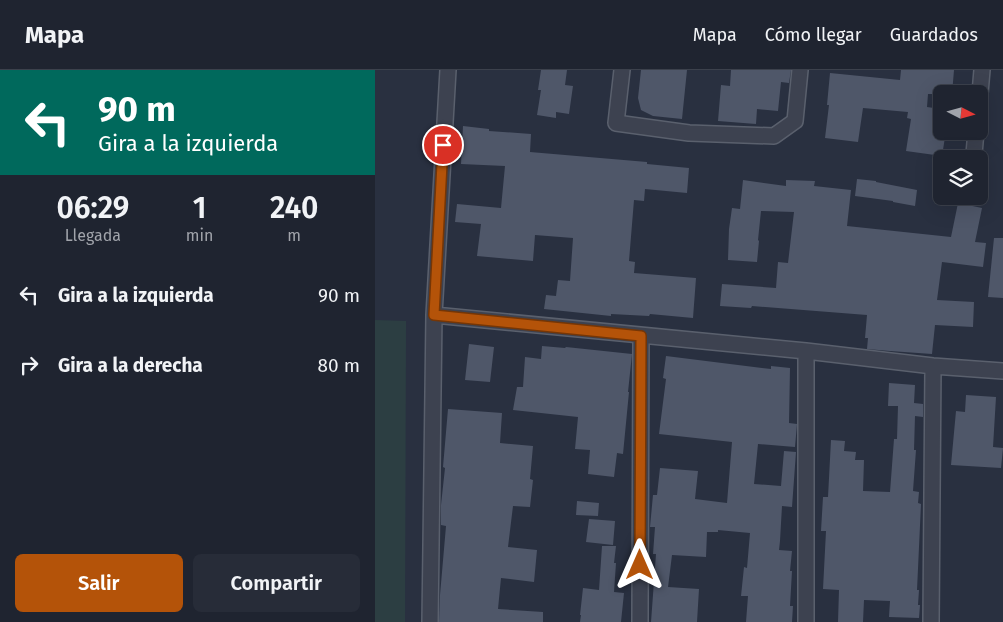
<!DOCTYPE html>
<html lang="es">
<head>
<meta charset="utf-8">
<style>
	:root { --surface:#1f2430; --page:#272c38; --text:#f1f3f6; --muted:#a1a4ab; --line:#3c414c; --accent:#b45309 }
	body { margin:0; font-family:"Fira Sans",sans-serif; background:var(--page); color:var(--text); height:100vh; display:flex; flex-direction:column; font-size:19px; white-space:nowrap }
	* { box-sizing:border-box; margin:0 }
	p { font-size:16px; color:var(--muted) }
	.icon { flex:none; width:28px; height:28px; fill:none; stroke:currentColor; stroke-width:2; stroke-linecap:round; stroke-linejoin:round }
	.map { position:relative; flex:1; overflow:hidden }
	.drawer { display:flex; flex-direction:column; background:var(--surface); width:375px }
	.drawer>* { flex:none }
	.guide { background:#00695c; color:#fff; overflow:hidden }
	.needle { width:32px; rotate:96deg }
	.fabs { position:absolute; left:558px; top:15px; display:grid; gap:10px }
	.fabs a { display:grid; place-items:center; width:55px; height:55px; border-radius:8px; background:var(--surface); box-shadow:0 5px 20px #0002,0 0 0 1px var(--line); font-size:25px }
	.pin { position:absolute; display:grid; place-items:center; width:42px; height:42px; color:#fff; margin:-21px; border:2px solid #fff; border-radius:50%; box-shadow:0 1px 5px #0007 }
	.me { position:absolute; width:55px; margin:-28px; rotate:0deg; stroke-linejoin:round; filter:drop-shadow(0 0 4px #0008) }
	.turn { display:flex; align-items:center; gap:18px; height:105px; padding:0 15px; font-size:22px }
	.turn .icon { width:65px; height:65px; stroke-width:2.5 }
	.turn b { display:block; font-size:35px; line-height:42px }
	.eta { display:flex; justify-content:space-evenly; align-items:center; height:85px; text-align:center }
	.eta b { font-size:30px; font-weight:600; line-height:35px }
	.button { display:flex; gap:10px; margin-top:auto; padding:10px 15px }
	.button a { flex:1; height:58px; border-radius:8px; background:var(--accent); color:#fff; font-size:20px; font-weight:600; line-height:58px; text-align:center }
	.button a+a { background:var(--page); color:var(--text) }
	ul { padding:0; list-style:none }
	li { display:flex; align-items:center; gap:15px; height:70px; padding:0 15px }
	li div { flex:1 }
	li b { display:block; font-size:19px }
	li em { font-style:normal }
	header { display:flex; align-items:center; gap:30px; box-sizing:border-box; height:70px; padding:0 25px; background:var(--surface); border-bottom:1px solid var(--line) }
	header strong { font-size:24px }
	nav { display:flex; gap:28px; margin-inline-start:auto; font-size:18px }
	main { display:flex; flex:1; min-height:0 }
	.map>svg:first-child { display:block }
	.green { fill:#2c3e42 }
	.building { fill:#4f5769 }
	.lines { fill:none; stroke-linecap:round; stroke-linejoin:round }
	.street-casing { stroke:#5a606d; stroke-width:18 }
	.street { stroke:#3d4250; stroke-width:15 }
	.route-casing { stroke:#753606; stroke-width:12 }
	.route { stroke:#b45309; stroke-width:9 }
</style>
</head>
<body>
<header>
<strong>Mapa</strong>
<nav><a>Mapa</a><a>Cómo llegar</a><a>Guardados</a></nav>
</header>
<main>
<section class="drawer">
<div class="guide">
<div class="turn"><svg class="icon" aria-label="left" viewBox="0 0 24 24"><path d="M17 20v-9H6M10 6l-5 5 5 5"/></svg><div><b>90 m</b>Gira a la izquierda</div></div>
</div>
<div class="eta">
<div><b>06:29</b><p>Llegada</p></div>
<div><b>1</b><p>min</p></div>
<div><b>240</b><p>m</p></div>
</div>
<ul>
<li><svg class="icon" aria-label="left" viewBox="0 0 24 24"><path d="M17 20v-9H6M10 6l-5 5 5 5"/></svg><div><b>Gira a la izquierda</b></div><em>90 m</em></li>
<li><svg class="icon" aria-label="right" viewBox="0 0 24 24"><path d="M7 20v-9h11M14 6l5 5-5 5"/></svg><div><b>Gira a la derecha</b></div><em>80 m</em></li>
</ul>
<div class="button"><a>Salir</a><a>Compartir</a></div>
</section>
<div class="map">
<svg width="628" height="552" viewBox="0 0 628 552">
	<rect width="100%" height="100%" fill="#293040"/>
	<!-- green -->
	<path class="green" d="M0,250l31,1 -1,301h-30z"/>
	<!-- building -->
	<path class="building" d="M166,0h26l-2,15 8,1 -4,28 -13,-2v6l-19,-3 4,-25h-3z
		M266,0h46l-5,49 -29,-3 -12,-6 -3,-12z
		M356,0h60l-2,13 -8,-1 -3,29 -21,-2 -1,15 -38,-3 3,-36 9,1z
		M526,0h53l-2,24h-24l-1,13 14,2v22h5l-4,25 -36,-5 5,-32 -4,-1 1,-6 -45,-4 -5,34 -33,-4 4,-33h-2l3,-32 70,7z
		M88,56l26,3v2l42,3 -1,18 117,10v2l42,4 -2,25 -42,-4 -1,12 -10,-1 -5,61 6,1 -1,11 62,5 -3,40 -43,-4 -1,2 -38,-2v2l-67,-7 2,-14 10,1 2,-16 12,1 3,-43 -38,-3 -2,26 -56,-5 4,-32 -26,-2 2,-18 44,4 4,-42 -44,-2z
		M482,109l19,2v1l41,8 -2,16 -22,-4v-1l-38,-5z
		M368,110l43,6v-6l29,1 -1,5 37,4 -4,36 104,11 7,-34 24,5 -7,34 11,1 -3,24 -41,-5 -5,38 37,2 -1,25 -38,-2 -3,29 -42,-3 -23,-2 1,-11h-3l2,-23 -115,-9 -1,2 -31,-2 2,-22 54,4 2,-26 10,1 6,-51 -33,-1 -3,29 1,1 -2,21 -29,-2 1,-31 3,-21 8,1z
		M619,168h9v60l-15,-1z
		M94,274l25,3 -4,35 -25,-2z
		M167,276l23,2 1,-1 66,7 -4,38h1l-6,62 -6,-1 -3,24 -26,-3 2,-24 -15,-1 3,-32 -65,-7 4,-23h6l2,-30 16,2z
		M291,286l105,13v-3l19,2 -1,55 8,1 -2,23 -37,-3 -4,40 27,2 3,-35 12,1 -4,55 -10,-1 -2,35 -1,9 13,1 -2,20h2l-2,35h3l-1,16h-46l2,-26h-7l3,-29 3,1 3,-35 -32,-3v2h-11l-1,25 -34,-2 -4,32 31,2 -2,33h-46l5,-68h-3l2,-27h-5l3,-32h4l3,-27 38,3 -3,28 32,4 5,-61 -73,-8 7,-55 -3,-1z
		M514,313l26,2 -1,18 9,1v13l-8,-1 -1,34h2l-3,41 6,1 -1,11 3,1 -4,86h2l-1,15h2l-1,13 -30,-1 1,-16 -26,-1 -1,22h-25l1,-32 -16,-1 3,-58h-5l2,-34h5l3,-57 14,1 -1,10 12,1 -1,8h9l-1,31 27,1 4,-53h3l1,-33h-10z
		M591,325l30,2 -3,50 10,1 -2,20 -50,-3 5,-54 9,1z
		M73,339l54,4 -2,30 33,3 -3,33 3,1 -3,27 -17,-1 -5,41 29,3 -3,32 -33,-4 -3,31 45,3v10h-104l1,-27 6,-69 -5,-1v-20l4,-37 -2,-1z
		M202,431l22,2 -1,13 -22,-1z
		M214,449l26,2 -2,24 -27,-3z
		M227,476h14l-2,17h2l-2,29 10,1 -3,29h-41l1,-7h-1l3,-27 16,2z"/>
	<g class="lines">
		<!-- street casing -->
		<g class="street-casing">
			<path id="street" d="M247,0l-6,53 73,10 85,3 21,-15 5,-51
				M604,35l3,-35
				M599,84l2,-23
				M59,245l372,36 127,15 70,5
				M55,552l4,-307 14,-245
				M265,552l1,-286
				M431,552v-271
				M556,552l2,-256"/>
		</g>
		<!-- street -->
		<use href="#street" class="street"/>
	</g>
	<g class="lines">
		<!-- route casing -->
		<g class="route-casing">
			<path id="route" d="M68,75l-9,170 207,21 -1,229"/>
		</g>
		<!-- route -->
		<use href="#route" class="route"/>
	</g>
</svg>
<div class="fabs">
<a><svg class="needle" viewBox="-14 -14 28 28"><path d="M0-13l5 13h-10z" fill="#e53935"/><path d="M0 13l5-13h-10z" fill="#a1a4ab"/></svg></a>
<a><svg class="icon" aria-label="layers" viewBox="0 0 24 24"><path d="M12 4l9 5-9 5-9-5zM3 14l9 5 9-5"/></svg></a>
</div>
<div class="pin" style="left:68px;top:75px;background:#d93025"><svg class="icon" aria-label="arrive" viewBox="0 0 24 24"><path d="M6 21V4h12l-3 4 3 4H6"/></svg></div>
<svg class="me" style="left:265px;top:495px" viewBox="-20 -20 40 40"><path d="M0-17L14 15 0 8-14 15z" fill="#b45309" stroke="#fff" stroke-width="4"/></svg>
</div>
</main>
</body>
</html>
